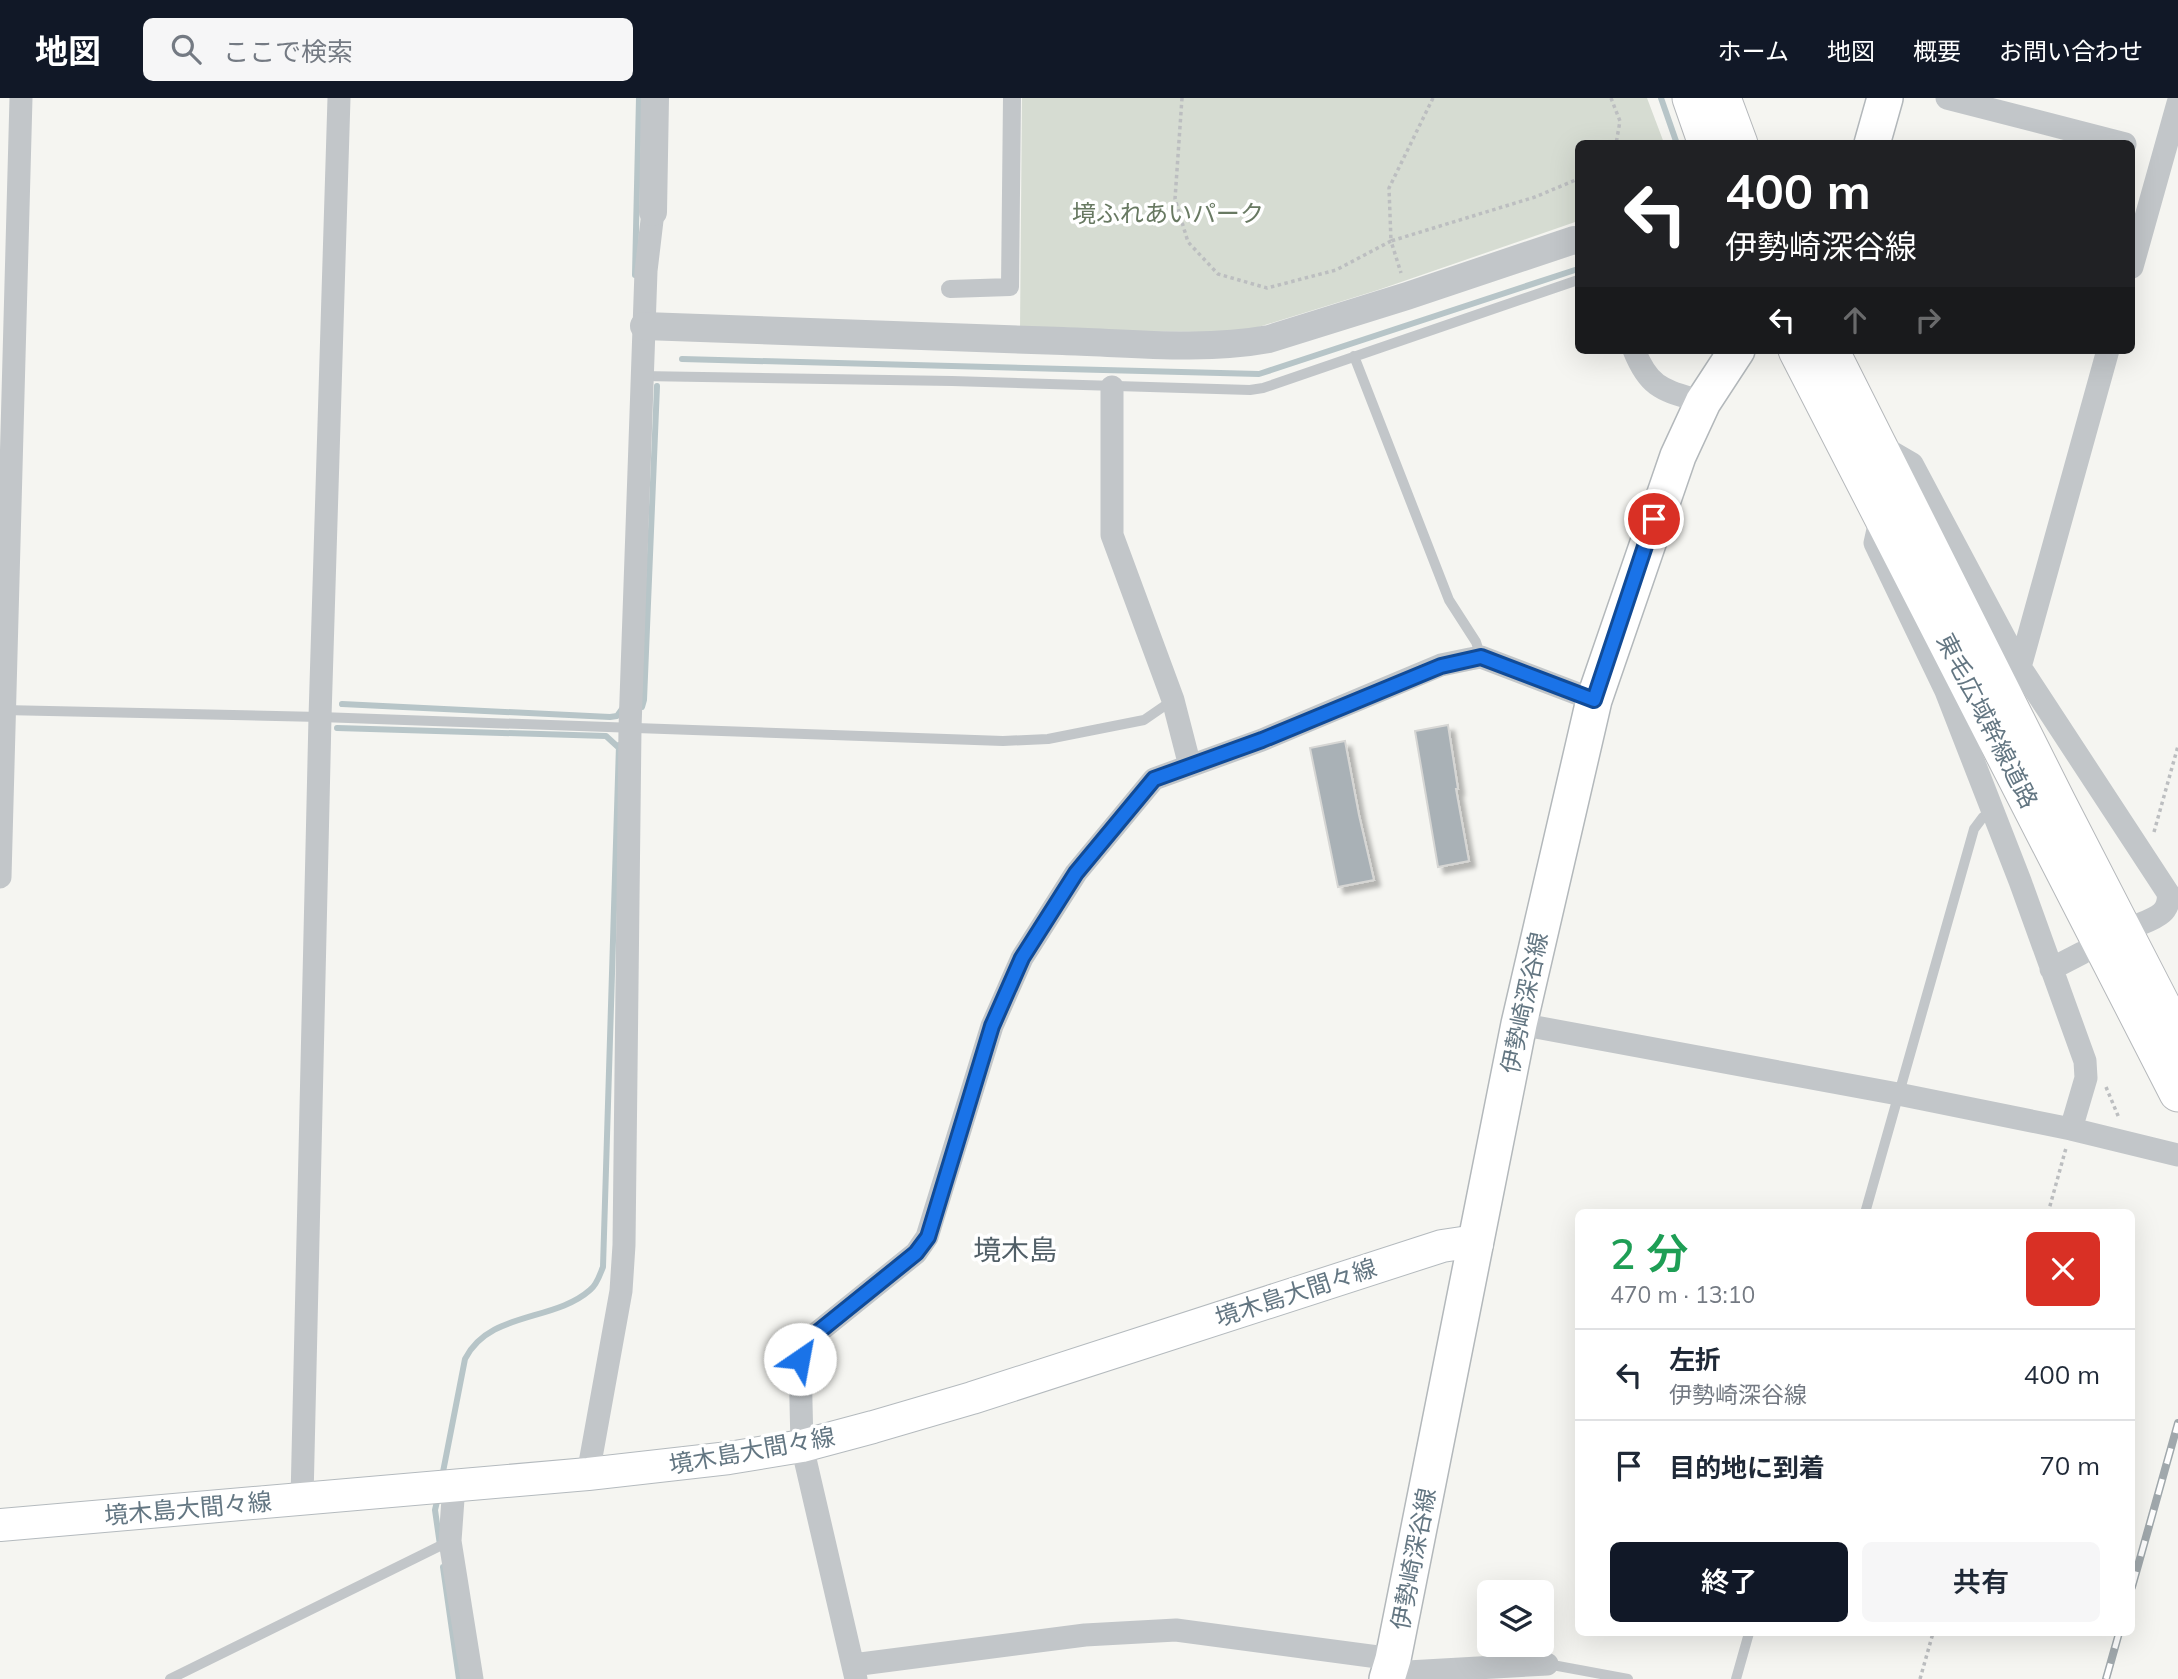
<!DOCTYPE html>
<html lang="ja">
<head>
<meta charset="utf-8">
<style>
	:root { --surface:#fff; --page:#f6f6f7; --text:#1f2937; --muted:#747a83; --line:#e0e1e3; --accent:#111827 }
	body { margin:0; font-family:Mulish,"Noto Sans JP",sans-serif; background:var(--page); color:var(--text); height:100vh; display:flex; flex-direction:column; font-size:26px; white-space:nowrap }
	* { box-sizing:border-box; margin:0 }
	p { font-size:23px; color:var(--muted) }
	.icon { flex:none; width:38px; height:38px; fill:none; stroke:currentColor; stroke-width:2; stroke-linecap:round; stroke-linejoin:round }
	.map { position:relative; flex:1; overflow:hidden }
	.panel { position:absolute; left:1575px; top:1111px; width:560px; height:427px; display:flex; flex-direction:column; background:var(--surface); border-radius:10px; box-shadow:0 7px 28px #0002 }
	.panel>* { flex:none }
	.top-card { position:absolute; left:1575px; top:42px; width:560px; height:214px; border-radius:10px; box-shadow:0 7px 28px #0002; background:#202124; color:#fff; overflow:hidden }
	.buttons { position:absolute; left:1477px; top:1482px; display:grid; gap:14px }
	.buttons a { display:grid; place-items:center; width:77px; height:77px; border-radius:10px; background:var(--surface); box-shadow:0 7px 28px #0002; font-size:35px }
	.pin { position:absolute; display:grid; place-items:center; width:60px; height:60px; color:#fff; margin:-30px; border:4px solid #fff; border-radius:50%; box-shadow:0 2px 7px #0007 }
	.me { position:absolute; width:77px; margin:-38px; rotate:33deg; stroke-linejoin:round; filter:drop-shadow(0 0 5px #0008) }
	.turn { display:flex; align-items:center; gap:24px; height:147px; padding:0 35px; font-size:32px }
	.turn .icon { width:91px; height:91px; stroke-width:2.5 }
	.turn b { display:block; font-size:49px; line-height:60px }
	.lanes { display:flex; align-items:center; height:66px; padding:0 35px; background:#0003; justify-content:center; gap:35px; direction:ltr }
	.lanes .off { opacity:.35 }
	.round { display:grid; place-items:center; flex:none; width:74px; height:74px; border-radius:10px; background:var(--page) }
	.overview { display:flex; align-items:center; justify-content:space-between; height:119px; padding:0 35px }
	h1 { font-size:42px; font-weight:600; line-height:52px; color:#1e9e55 }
	.action { display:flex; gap:14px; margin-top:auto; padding:14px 35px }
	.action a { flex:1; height:80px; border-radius:10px; background:var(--accent); color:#fff; font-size:28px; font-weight:600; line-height:80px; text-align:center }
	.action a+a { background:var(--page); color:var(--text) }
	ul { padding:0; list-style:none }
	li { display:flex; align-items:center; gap:21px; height:91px; padding:0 35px; border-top:2px solid var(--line) }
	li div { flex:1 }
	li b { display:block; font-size:26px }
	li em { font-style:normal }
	header { display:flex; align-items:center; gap:42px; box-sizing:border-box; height:98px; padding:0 35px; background:var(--accent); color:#fff }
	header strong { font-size:33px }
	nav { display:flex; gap:38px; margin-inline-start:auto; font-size:24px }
	.search { width:490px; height:63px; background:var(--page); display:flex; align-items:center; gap:18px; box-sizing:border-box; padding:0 24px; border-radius:10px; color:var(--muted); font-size:26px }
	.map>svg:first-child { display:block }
	.green { fill:#d6dcd2 }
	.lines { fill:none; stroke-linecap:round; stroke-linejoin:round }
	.stream { stroke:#b7c5c8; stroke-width:6 }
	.building { fill:#a9b1b6; stroke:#d6d6d4; stroke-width:2; filter:url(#shadow) }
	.secondary-casing { stroke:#b4babe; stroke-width:34 }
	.primary-casing { stroke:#b3b8bb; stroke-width:38 }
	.trunk-casing { stroke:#b5b8bb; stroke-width:39 }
	.path { stroke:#bcbec0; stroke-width:3.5; stroke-dasharray:3.5 3.5; stroke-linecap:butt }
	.service { stroke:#c2c6c9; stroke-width:10 }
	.pedestrian { stroke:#c2c6c9; stroke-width:18 }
	.minor { stroke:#c2c6c9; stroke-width:23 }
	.tertiary { stroke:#c2c6c9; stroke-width:28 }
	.secondary { stroke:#fff; stroke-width:32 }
	.primary { stroke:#fff; stroke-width:35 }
	.trunk { stroke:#fff; stroke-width:37 }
	.rail-casing { stroke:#a0a8ac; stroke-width:8 }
	.rail { stroke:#fff; stroke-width:5; stroke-dasharray:16; stroke-linecap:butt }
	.route-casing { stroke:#114b97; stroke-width:18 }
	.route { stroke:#1a73e8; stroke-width:12 }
	.labels { text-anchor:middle; stroke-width:7; stroke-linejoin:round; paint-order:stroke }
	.park-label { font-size:24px; fill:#687962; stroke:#fff }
	.street-label { font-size:24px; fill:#637682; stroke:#fff }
	.quarter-label { font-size:28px; fill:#515f67; stroke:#fff }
</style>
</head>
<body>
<header>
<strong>地図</strong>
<div class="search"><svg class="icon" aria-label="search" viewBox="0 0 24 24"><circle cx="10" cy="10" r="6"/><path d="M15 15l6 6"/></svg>ここで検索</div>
<nav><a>ホーム</a><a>地図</a><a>概要</a><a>お問い合わせ</a></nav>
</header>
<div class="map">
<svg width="2178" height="1581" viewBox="0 0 2178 1581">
	<defs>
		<filter id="shadow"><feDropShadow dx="6" dy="6" stdDeviation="2" flood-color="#0004"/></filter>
	</defs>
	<rect width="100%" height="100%" fill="#f5f5f1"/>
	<!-- green -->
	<path class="green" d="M1022,0h625l17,45 -86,1v77l-200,69 -129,40 -37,2 -192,-2z"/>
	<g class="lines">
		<!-- stream -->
		<path class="stream" d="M1661,0l16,46
			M635,177l4,-177
			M682,261l577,15 319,-105
			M342,606l268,13 7,-1 5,-7
			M642,609l2,-7 13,-314
			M337,630l269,8 12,11
			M442,1379l23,-118c24,-48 89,-37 125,-69 7,-5 10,-16 13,-23l16,-522
			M438,1399l-3,13 5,35
			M443,1469l16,112"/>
	</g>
	<!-- building -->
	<path class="building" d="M1448,627l10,64h-2l13,72 -31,6 -23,-136z
		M1345,643l14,74 15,65 -36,7 -28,-139z"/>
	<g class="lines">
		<!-- secondary casing -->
		<g class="secondary-casing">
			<path id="secondary" d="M0,1427l588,-51 141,-16 73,-12 71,-19 99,-29 470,-152 20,-3 15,1"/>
		</g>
		<!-- primary casing -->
		<g class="primary-casing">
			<path id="primary" d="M1872,46l13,-46
				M1387,1581l6,-20 126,-635 75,-324 84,-244 25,-54 34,-52"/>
		</g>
		<!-- trunk casing -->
		<g class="trunk-casing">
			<path id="trunk" d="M1691,0l16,46
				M1722,0l17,46
				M1797,252l381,743
				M1830,252l227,452 121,235"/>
		</g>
		<!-- path -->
		<path class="path" d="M1182,0l-7,101 13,43 30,32 49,14 69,-18 55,-29 10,32
			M1433,0l-44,90 2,53 144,-44 43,-18
			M1611,0l9,23 -4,23
			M2154,734l24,-86
			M2106,989l13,31
			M2048,1115l18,-65
			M1920,1581l13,-46"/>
		<!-- service -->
		<path class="service" d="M1354,258l95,244 27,42 5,15
			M641,278l311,5 298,9 13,-2 315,-108
			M3,612l317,7 683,24 45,-2 96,-19 29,-20
			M1865,1115l109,-384 9,-12 11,-5
			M1547,1566l81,15
			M170,1581l280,-138
			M1736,1581l13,-46"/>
		<!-- pedestrian -->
		<path class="pedestrian" d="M950,191l60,-2 2,-189"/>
		<!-- minor -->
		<path class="minor" d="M1947,0l178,46
			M2132,169l46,-164
			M1634,252c16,40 30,40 69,52
			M1112,289v148l61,165 17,66
			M1881,348l31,18 108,203 148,226c3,20 -13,25 -30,32
			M1881,418l-6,27 71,148 74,190 65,180 1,17 -15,51
			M2020,569l88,-317
			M0,779l21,-779
			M2051,871l31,-16
			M1519,926l379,70 173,35 107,26
			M588,1376l33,-183 3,-46 6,-517 16,-457 7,-59
			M454,1387l-4,56 22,138
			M302,1401l18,-782 19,-619
			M853,1567l232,-30 91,-5 217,29
			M1390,1575l157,-9
			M856,1581l-54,-233 -2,-87 7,-18 109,-88 11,-16 65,-211 30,-68 54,-85 78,-94 108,-39 179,-75 29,-6 11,-2 113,43"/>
		<!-- tertiary -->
		<path class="tertiary" d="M653,114l2,-114
			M644,228c139,5 279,11 419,15 66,2 141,10 206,-2l138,-43 167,-56 4,1"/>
		<!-- secondary -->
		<use href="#secondary" class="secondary"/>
		<!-- primary -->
		<use href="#primary" class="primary"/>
		<!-- trunk -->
		<use href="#trunk" class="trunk"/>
		<!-- rail casing -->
		<g class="rail-casing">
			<path id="rail" d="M2132,1489l46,-164
				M2106,1581l13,-46"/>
		</g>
		<!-- rail -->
		<use href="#rail" class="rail"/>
	</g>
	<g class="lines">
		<!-- route casing -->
		<g class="route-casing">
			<path id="route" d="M800,1261l7,-18 109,-88 12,-16 64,-211 30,-68 54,-85 78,-94 108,-39 179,-74 40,-9 113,43 60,-181"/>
		</g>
		<!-- route -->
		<use href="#route" class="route"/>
	</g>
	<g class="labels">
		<!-- park labels -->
		<g class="park-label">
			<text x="1168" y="124">境ふれあいパーク</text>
		</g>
		<!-- street labels -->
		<g class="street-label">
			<text transform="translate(1987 623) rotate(63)" y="8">東毛広域幹線道路</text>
			<text transform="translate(1525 905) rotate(-78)" y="8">伊勢崎深谷線</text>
			<text transform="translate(1296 1195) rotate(-18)" y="8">境木島大間々線</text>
			<text transform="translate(752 1353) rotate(-10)" y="8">境木島大間々線</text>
			<text transform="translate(188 1411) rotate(-5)" y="8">境木島大間々線</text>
			<text transform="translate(1414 1461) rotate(-79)" y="8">伊勢崎深谷線</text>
		</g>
		<!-- quarter labels -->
		<g class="quarter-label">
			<text x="1015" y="1162">境木島</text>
		</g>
	</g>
</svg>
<div class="buttons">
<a><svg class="icon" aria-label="layers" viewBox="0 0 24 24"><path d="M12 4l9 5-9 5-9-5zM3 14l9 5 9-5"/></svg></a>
</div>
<div class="pin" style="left:1654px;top:421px;background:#d93025"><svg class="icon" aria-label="arrive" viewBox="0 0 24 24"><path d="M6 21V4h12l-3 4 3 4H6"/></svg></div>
<svg class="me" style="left:800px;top:1261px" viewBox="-20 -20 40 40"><circle r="19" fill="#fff"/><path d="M0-13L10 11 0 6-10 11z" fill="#1a73e8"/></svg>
<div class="top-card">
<div class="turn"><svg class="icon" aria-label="left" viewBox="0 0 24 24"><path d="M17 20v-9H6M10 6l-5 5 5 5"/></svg><div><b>400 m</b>伊勢崎深谷線</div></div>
<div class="lanes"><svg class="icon" aria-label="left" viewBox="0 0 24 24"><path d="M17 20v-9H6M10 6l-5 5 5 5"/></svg><svg class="icon off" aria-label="ahead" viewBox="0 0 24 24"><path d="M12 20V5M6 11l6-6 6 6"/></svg><svg class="icon off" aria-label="right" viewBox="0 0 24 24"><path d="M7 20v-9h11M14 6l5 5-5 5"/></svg></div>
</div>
<section class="panel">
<div class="overview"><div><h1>2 分</h1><p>470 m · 13:10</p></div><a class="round" style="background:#d93025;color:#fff"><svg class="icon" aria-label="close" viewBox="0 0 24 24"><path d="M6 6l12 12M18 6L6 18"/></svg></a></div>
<ul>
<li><svg class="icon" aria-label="left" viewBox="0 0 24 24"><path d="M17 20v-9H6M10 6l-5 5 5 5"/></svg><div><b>左折</b><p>伊勢崎深谷線</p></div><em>400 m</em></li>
<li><svg class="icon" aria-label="arrive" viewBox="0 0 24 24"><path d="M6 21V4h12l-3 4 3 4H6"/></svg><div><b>目的地に到着</b></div><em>70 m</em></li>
</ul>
<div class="action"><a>終了</a><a>共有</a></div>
</section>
</div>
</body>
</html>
